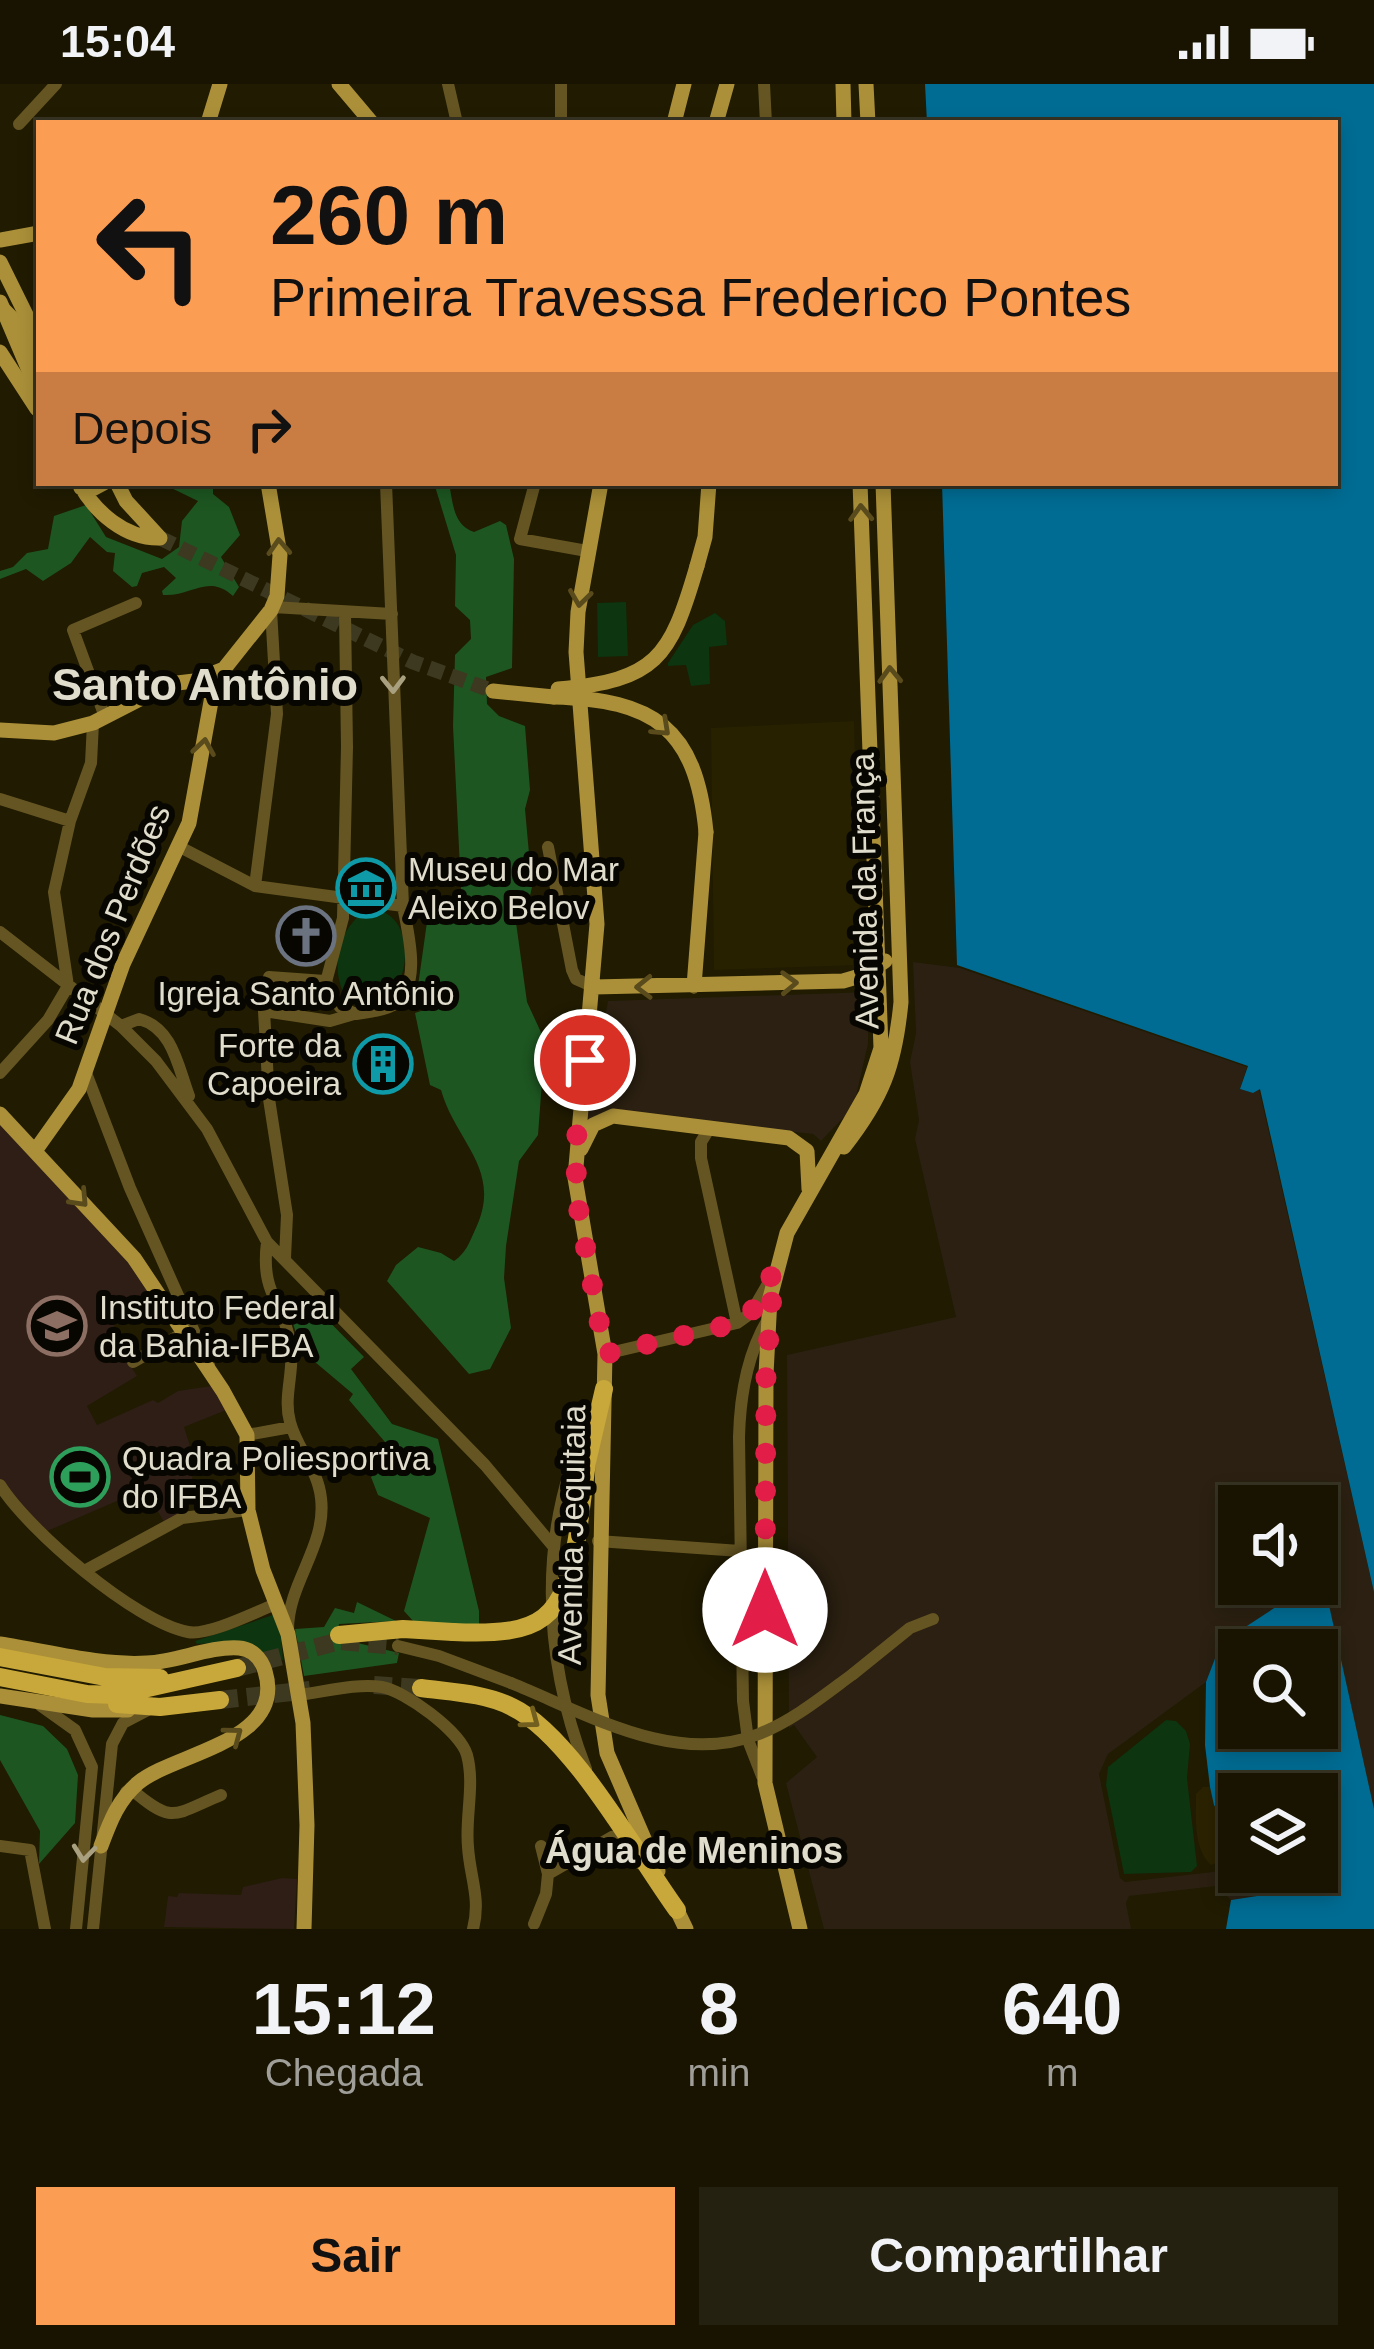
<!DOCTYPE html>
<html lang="pt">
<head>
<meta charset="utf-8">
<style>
	:root { --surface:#181401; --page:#252110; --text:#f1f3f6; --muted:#9f9e99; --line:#363323; --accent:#fc9d54 }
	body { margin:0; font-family:Helvetica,sans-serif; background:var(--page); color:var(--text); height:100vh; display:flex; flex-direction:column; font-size:45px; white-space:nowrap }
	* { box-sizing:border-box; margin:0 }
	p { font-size:39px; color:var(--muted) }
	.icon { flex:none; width:66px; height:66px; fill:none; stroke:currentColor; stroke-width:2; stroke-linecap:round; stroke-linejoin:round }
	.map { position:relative; height:1845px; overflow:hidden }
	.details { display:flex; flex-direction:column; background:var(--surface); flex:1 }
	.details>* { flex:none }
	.guide { position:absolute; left:36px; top:36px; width:1302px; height:366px; border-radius:0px; box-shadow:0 6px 18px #0003,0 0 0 3px var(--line); background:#fc9d54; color:#111; overflow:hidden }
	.controls { position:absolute; left:1218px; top:1401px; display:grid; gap:24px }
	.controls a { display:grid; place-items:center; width:120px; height:120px; border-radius:0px; background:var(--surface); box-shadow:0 6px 18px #0003,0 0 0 3px var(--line); font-size:60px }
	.pin { position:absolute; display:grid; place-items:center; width:102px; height:102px; color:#fff; margin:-51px; border:6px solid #fff; border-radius:50%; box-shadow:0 3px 12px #0007 }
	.me { position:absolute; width:132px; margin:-66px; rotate:0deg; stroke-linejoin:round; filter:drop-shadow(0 0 9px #0008) }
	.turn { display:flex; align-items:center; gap:42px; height:252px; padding:0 36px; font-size:54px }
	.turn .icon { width:156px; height:156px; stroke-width:2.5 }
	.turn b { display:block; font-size:84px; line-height:102px }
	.then { display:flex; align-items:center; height:114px; padding:0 36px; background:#0003; gap:24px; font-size:45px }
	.eta { display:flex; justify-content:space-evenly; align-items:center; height:204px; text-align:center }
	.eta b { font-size:72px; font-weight:700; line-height:84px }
	.action { display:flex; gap:24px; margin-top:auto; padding:24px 36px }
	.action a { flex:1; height:138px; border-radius:0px; background:var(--accent); color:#111; font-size:48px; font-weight:700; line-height:138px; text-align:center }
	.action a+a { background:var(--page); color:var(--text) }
	.status { display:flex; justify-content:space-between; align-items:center; height:84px; padding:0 60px; background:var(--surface); direction:ltr }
	.status svg { height:33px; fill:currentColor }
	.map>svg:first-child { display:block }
	.built { fill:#272100 }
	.industrial { fill:#2b2011; fill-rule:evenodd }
	.education { fill:#2e1e15 }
	.green { fill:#0c3510 }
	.forest { fill:#1d5621 }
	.sand { fill:#2a2201 }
	.water { fill:#006c93; fill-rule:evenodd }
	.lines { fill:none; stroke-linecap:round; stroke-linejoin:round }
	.major-tunnel { stroke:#3d3820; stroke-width:15; stroke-dasharray:15 8; stroke-linecap:butt }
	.highway-tunnel { stroke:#3d3820; stroke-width:18; stroke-dasharray:18 9; stroke-linecap:butt }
	.minor { stroke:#655522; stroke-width:12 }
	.major { stroke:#ab9039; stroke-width:15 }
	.highway { stroke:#c8a83a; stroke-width:18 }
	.minor-bridge { stroke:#655522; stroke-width:12 }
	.major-bridge { stroke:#ab9039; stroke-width:15 }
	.highway-bridge { stroke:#c8a83a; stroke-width:18 }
	.oneway { stroke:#5a4b1d }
	.oneway2 { stroke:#a9a080 }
	.oneway3 { stroke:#725f20 }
	.route { stroke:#e11d48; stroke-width:21; stroke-dasharray:0 37.8 }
	.labels { text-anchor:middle; stroke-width:12; stroke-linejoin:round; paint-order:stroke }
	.poi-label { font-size:33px; fill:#e0ddcd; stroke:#080601; text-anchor:start }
	.street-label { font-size:33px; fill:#e0ddcd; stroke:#080601 }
	.neighbourhood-label { font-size:36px; font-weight:bold; fill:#e0ddcd; stroke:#080601 }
	.district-label { font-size:45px; font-weight:bold; fill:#e0ddcd; stroke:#080601 }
</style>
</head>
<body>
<div class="status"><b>15:04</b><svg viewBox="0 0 49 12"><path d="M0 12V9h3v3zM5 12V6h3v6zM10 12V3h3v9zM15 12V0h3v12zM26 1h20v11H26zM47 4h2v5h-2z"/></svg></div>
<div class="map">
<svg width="1374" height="1845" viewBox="0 0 1374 1845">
	<rect width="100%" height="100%" fill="#201b01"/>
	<!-- built -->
	<path class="built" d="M854,637l7,244 -147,5 -3,-242z"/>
	<!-- industrial -->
	<path class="industrial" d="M913,878l47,6 287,99 -7,22 13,4 6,-4 115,503v217l-47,-212 -14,2 -5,-14 -86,58 -16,39 -98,72 -9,20 21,104 5,4 114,-13 62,3 1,9 -11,10 -60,9 -15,-14 -87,10 -3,7 5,26h-307l-38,-146 31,-26 -23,-32 -5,3 -2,-373 169,-38 -41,-178 4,-19 -9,-58 6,-29zM1239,1422h78v78h-78z
		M869,908l-1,52 -12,52 -11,20 -24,25 -8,-7 -205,-23 -23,15 23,-125z"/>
	<!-- education -->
	<path class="education" d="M0,1039l137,144 17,32 -46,31 29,46 -50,30 10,19 56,-25 5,3 20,-12 33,-5 18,23 -45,18 8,25 1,21 -1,7 -10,1 2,30 -20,11 -19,-33 -100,43 -45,-52z
		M282,1794l15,1 -3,50 -130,-2 4,-31 9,1 2,-4 62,2 2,-8z"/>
	<!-- green -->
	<path class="green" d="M626,518l2,54 -30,1 -1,-54z
		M715,529l10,8 2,24 -18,2 1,37 -19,2 -5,-21 -18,1v-3l25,-38z
		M369,825c61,0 39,127 -23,89 -17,-30 -8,-72 23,-89z
		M81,1363l23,47 -25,13 -23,-47z
		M273,1531l8,20 2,25 -18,-4 -22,-15 -46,3 -2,-3z
		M1166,1636l10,1 10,10 4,13 -3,34 10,88 -6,6 -67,2 -18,-89 2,-18z"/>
	<!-- forest -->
	<path class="forest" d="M161,399h52v11l16,13 11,28 -19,22 18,30 -6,9c-25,-23 -42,1 -70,-1l-1,-4 14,-13 -12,-11 -22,6 -5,13 -5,1 -19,-16 2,-18 -8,-1 -17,-15 -19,26 -28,18 -17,-12 -26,10v-8l13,-4 14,-14 21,-4 6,-33 32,-11 20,32 56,22 17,-12 3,-26 16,-20z
		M434,399h15c4,20 4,42 25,49l26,-11 6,4 8,34 -2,109 -26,9 1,27 12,12 26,10 5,64 -5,19 7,78 -2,9 -16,12 13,94 18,39 -7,94 -19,26 -13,85 -2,32 7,50 -21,41 -21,5 -82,-93 9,-16 22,-18 23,6 13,8c12,-8 15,-18 21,-31 29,-60 -19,-87 -34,-140l-11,-5 -15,-72 9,-3 -3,-17h-4l10,-71 19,-13 15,-20 -8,-163 2,-71 16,-16 -1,-19 -15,-14 1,-51z
		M310,1218l54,55 -13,12 41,55 46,15 41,172v16l-65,-5 -10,-11 26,-93 -52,-23 -7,-18 26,-21 -48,-56 4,-6 -38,-32 -4,-26 -14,1 -10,-34z
		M357,1518l39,19 -57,3 -2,14 62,15 -2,10 -93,13 -9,-47 29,-2 11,-19 19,5z
		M0,1631l43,11 24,23 11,26 -3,48 -36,41 1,-33 -40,-71z"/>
	<!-- sand -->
	<path class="sand" d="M1203,1703h7c5,25 29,43 29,68l-28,10c-18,-16 -15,-48 -15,-71z"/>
	<!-- water -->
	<path class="water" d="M925,0h449v1508l-114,-503 -7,4 -13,-4 8,-23 -291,-101 -15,-482h393v-360h-408z
		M1309,1501l4,14 14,-3 47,213v120h-148l5,-29 60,-9 11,-10 -1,-9h16v-78h-78v48l-25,-37 -4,-18 -5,-42 1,-63 15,-39zM1239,1566h78v78h-78z"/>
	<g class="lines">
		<!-- major-tunnel -->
		<path class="major-tunnel" d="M160,454l253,124 80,29"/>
		<!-- highway-tunnel -->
		<path class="highway-tunnel" d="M237,1584l103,-27 58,5
			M374,1601l47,3
			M220,1616l90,-10"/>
		<!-- minor -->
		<path class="minor" d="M448,0l9,39
			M561,0v39
			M764,0l2,39
			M19,40l37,-40
			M535,399l-15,56 67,12
			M273,523l119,7
			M345,529l2,134 -4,171 -17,64 14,25 16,7c11,-2 27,-3 37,-9 30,-18 15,-72 10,-99l-17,-423
			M105,633l-32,-87 63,-27
			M0,715l70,22
			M178,762l77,40 148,20
			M548,763l24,123 4,9 18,8
			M255,802l22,-172 -6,-104
			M0,848l121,94 35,35 51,68 60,113 218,223 68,81
			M325,897l-56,-4 -5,34 66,10 24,-7
			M121,942l18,-7c34,9 39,48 50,77
			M0,989l48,-53 20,-34 -14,-94 16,-71 21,-58 2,-40
			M86,989l44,115 79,177
			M709,1045l-8,13v16l36,165
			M267,1158c-7,55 18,60 24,106 3,24 -8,50 -1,74 7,27 28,47 31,76 6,48 -33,84 -33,132
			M285,1174l2,-43 -18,-116 -5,-88 62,-29
			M605,1270l132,-31 14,-10 19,-33
			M133,1278l52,-30
			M247,1351l44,-8
			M0,1401c28,45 135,137 188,147 21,4 67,-20 88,-28
			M598,1457l142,10
			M86,1486l96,-52 66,-8
			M398,1562l41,10 72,27
			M853,1590l57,-46 23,-9
			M299,1611c25,-3 57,-12 83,-8 23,4 78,44 85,68 8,30 -2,62 1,92 2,31 13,51 5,82
			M40,1621l35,25 17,37 -16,162
			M586,1685c-44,-114 -49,-240 5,-352
			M762,1692l-14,-36 -5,-39 -4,-264c1,-40 8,-83 29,-118
			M126,1708l5,-3c42,36 42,26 90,6
			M0,1762l30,4 15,79
			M541,1762l7,28
			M534,1840l12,-30 2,-20 64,-37 19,22 14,7
			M93,1845l19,-185 11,-21 25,-13"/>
		<!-- major -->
		<path class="major" d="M339,0l33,39
			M843,0l1,39
			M866,0l2,39
			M208,39l12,-39
			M674,39l10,-39
			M716,39l11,-39
			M0,156l39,-7
			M3,225l15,15 21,36
			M0,268l37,57
			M79,399c16,29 46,56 81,55
			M117,399l9,18 34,37
			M601,399l-23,129 -2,40 21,272 -22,254 30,176 -7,341 9,58 51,118
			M81,404l8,3 15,-8
			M697,482l8,-29 4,-54
			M493,607l61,6
			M0,646l54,3 39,-10 76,-39 25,-3 30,-12 47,-59 6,-14 3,-41 -12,-72
			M694,902l12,-154
			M594,903l249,-6 24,-7 18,-13
			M0,1030l134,144 89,133 24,44 1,75 15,60 25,64 15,89 4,102 -3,104
			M844,1063c39,-50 51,-82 57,-145l-18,-519
			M581,1065l12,-24 20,-9 176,22 18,13 2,38
			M35,1067l44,-62 44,-125 66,-141 27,-149
			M0,1560c47,7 99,22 147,19 30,-1 62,-17 92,-15 13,1 22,10 26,23 22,71 -91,82 -127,112 -20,17 -28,39 -37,63
			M0,1612l93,14h35
			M674,1820l12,25
			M800,1845l-35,-146 1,-409 4,-76 17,-65 79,-139 15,-46 -21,-565"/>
		<!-- highway -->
		<path class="highway" d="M578,1448l9,-70 17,-73
			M339,1551l64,-6 50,3
			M0,1573l105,20 55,1
			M0,1593l87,17 30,1 120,-27
			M421,1604c29,4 64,5 91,19 59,28 125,148 165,203
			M117,1620l43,3 60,-7"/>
		<!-- minor-bridge -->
		<path class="minor-bridge" d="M511,1599c77,31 164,84 248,51 35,-14 64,-38 94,-60"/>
		<!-- major-bridge -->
		<path class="major-bridge" d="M0,178l39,79
			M0,218l36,85
			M558,605c98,-9 112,-30 139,-123
			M554,613c99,3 142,30 152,135"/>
		<!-- highway-bridge -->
		<path class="highway-bridge" d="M453,1548c89,4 111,-10 125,-100"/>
	</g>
	<!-- one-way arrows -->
	<defs><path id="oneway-chevron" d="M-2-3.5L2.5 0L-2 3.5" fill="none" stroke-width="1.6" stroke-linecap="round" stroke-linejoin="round" transform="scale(3)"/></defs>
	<g class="oneway">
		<use href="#oneway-chevron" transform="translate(861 429) rotate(-92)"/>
		<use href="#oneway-chevron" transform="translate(279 463) rotate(-93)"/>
		<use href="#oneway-chevron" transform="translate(580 514) rotate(98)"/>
		<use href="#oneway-chevron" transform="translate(890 591) rotate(-92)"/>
		<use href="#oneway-chevron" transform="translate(662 644) rotate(43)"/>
		<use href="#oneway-chevron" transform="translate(204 663) rotate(-81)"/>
		<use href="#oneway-chevron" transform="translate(789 899) rotate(-2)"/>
		<use href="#oneway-chevron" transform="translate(644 903) rotate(179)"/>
		<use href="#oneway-chevron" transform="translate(80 1115) rotate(47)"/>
		<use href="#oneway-chevron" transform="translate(234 1651) rotate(-37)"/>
	</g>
	<g class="oneway2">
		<use href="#oneway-chevron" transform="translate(393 600) rotate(89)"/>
		<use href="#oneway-chevron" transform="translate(84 1769) rotate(96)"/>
	</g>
	<use class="oneway3" href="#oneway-chevron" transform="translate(531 1636) rotate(37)"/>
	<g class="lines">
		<!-- route -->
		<path class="route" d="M585,976l-8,63 -1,72 29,159 132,-31 14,-10 23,-42 -8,103 -1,236"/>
	</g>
	<!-- icons -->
	<defs>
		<g id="museum-ring" transform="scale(3)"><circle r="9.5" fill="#080601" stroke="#0f9aa8" stroke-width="1.5"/><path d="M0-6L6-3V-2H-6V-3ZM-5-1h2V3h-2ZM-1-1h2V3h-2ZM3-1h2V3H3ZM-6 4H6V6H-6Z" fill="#0f9aa8"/></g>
		<g id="church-ring" transform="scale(3)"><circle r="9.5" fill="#080601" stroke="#6b7280" stroke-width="1.5"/><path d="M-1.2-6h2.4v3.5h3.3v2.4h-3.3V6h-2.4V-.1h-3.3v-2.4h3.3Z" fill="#6b7280"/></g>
		<g id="building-ring" transform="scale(3)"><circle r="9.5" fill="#080601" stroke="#0f9aa8" stroke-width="1.5"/><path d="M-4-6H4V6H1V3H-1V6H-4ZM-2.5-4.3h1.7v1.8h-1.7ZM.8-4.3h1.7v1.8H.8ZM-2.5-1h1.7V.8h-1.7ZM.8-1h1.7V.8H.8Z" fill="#0f9aa8"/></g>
		<g id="university-ring" transform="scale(3)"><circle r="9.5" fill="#080601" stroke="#8d6e63" stroke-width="1.5"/><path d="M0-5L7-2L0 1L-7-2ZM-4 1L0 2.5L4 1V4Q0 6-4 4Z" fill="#8d6e63"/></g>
		<g id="stadium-ring" transform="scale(3)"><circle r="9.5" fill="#080601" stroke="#2e9e5b" stroke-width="1.5"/><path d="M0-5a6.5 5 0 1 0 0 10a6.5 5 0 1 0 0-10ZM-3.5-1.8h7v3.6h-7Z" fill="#2e9e5b"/></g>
	</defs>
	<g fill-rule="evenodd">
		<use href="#museum-ring" x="366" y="804"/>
		<use href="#church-ring" x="306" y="852"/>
		<use href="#building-ring" x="383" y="980"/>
		<use href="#university-ring" x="57" y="1242"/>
		<use href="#stadium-ring" x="80" y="1393"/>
	</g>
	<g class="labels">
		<!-- poi labels -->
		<g class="poi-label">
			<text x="408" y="797">Museu do Mar<tspan x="408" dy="38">Aleixo Belov</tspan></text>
			<text x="306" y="921" text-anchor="middle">Igreja Santo Antônio</text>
			<text x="341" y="973" text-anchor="end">Forte da<tspan x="341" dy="38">Capoeira</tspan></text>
			<text x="99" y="1235">Instituto Federal<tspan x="99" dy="38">da Bahia-IFBA</tspan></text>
			<text x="122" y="1386">Quadra Poliesportiva<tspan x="122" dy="38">do IFBA</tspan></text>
		</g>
		<!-- street labels -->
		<g class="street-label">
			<text transform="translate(864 807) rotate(-91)" y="12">Avenida da França</text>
			<text transform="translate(112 840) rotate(-68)" y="12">Rua dos Perdões</text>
			<text transform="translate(571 1451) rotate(-89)" y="12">Avenida Jequitaia</text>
		</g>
		<!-- neighbourhood labels -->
		<g class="neighbourhood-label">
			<text x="694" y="1779">Água de Meninos</text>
		</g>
		<!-- district labels -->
		<g class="district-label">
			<text x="205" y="616">Santo Antônio</text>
		</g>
	</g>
</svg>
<div class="controls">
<a><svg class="icon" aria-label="sound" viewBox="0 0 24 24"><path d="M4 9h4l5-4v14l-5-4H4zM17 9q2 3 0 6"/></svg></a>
<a><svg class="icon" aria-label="search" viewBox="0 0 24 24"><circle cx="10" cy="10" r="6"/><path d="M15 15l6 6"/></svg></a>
<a><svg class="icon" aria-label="layers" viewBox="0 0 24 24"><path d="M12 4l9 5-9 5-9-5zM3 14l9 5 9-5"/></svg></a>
</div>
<div class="pin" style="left:585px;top:976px;background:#d93025"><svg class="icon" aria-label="arrive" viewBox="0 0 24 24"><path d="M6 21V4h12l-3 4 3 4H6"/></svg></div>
<svg class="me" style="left:765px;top:1526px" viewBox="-20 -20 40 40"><circle r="19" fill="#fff"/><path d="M0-13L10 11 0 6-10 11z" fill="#e11d48"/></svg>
<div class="guide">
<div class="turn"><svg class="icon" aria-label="left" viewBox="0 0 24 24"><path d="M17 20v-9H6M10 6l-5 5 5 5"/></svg><div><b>260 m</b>Primeira Travessa Frederico Pontes</div></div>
<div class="then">Depois<svg class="icon" aria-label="right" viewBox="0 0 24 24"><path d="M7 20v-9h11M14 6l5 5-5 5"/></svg></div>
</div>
</div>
<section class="details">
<div class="eta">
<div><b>15:12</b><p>Chegada</p></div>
<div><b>8</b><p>min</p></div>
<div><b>640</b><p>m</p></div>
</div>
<div class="action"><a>Sair</a><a>Compartilhar</a></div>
</section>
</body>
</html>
